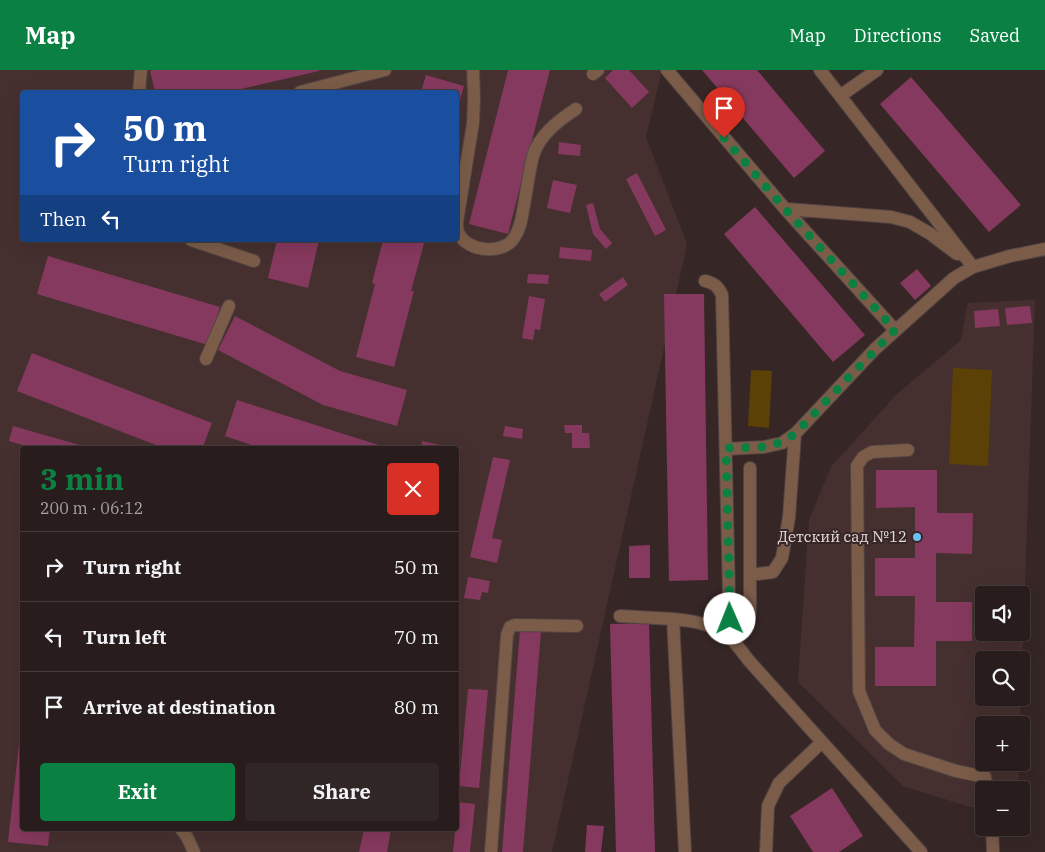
<!DOCTYPE html>
<html lang="en">
<head>
<meta charset="utf-8">
<style>
	:root { --surface:#281d1c; --page:#302625; --text:#f1f3f6; --muted:#a5a2a3; --line:#443b3b; --accent:#0b8043 }
	body { margin:0; font-family:"IBM Plex Serif",serif; background:var(--page); color:var(--text); height:100vh; display:flex; flex-direction:column; font-size:19px; white-space:nowrap }
	* { box-sizing:border-box; margin:0 }
	p { font-size:16px; color:var(--muted) }
	.icon { flex:none; width:28px; height:28px; fill:none; stroke:currentColor; stroke-width:2; stroke-linecap:round; stroke-linejoin:round }
	.map { position:relative; flex:1; overflow:hidden }
	.sheet { position:absolute; left:20px; top:376px; width:439px; height:385px; display:flex; flex-direction:column; background:var(--surface); border-radius:5px; box-shadow:0 5px 20px #0002,0 0 0 1px var(--line) }
	.sheet>* { flex:none }
	.banner { position:absolute; left:20px; top:20px; width:439px; height:152px; border-radius:5px; box-shadow:0 5px 20px #0002,0 0 0 1px var(--line); background:#1a4fa0; color:#fff; overflow:hidden }
	.controls { position:absolute; left:975px; top:516px; display:grid; gap:10px }
	.controls a { display:grid; place-items:center; width:55px; height:55px; border-radius:5px; background:var(--surface); box-shadow:0 5px 20px #0002,0 0 0 1px var(--line); font-size:25px }
	.pin { position:absolute; display:grid; place-items:center; width:42px; height:42px; color:#fff; margin:-51px -21px; border-radius:50% 50% 50% 0; rotate:-45deg; box-shadow:0 0 5px #0007 }
	.pin .icon { rotate:45deg }
	.me { position:absolute; width:55px; margin:-28px; rotate:359deg; stroke-linejoin:round; filter:drop-shadow(0 0 4px #0008) }
	.turn { display:flex; align-items:center; gap:18px; height:105px; padding:0 20px; font-size:22px }
	.turn .icon { width:65px; height:65px; stroke-width:2.5 }
	.turn b { display:block; font-size:35px; line-height:42px }
	.then { display:flex; align-items:center; height:48px; padding:0 20px; background:#0003; gap:10px; font-size:19px }
	.round { display:grid; place-items:center; flex:none; width:52px; height:52px; border-radius:5px; background:var(--page) }
	.summary { display:flex; align-items:center; justify-content:space-between; height:85px; padding:0 20px }
	h1 { font-size:30px; font-weight:700; line-height:38px; color:var(--accent) }
	.cta { display:flex; gap:10px; margin-top:auto; padding:10px 20px }
	.cta a { flex:1; height:58px; border-radius:5px; background:var(--accent); color:#fff; font-size:20px; font-weight:700; line-height:58px; text-align:center }
	.cta a+a { background:var(--page); color:var(--text) }
	ul { padding:0; list-style:none }
	li { display:flex; align-items:center; gap:15px; height:70px; padding:0 20px; border-top:1px solid var(--line) }
	li div { flex:1 }
	li b { display:block; font-size:19px }
	li em { font-style:normal }
	header { display:flex; align-items:center; gap:30px; box-sizing:border-box; height:70px; padding:0 25px; background:var(--accent); color:#fff }
	header strong { font-size:24px }
	nav { display:flex; gap:28px; margin-inline-start:auto; font-size:18px }
	.map>svg:first-child { display:block }
	.built { fill:#45302f; fill-rule:evenodd }
	.green { fill:#5b4106 }
	.building { fill:#86395e }
	.lines { fill:none; stroke-linecap:round; stroke-linejoin:round }
	.minor-casing { stroke:#524443; stroke-width:14 }
	.minor { stroke:#7b5c49; stroke-width:12 }
	.route { stroke:#0b8043; stroke-width:9; stroke-dasharray:0 16.2 }
	.poi-dot { fill:#6cc3f2; stroke:#362726; stroke-width:2 }
	.labels { text-anchor:middle; stroke-width:4; stroke-linejoin:round; paint-order:stroke }
	.poi-label { font-size:15px; fill:#e7dcdc; stroke:#362726; text-anchor:end }
</style>
</head>
<body>
<header>
<strong>Map</strong>
<nav><a>Map</a><a>Directions</a><a>Saved</a></nav>
</header>
<div class="map">
<svg width="1045" height="782" viewBox="0 0 1045 782">
	<rect width="100%" height="100%" fill="#362726"/>
	<!-- built -->
	<path class="built" d="M0,0h662l-16,67 41,107 -135,608h-552zM22,22h434v148h-434zM22,379h434v380h-434z
		M1035,230l-15,425h-36v37l35,1 -1,27h-34v17h-14l-67,-21 -105,-104 11,-162 22,-53 65,-72 65,-55 7,-37zM984,525h37v37h-37zM984,590h37v38h-37z"/>
	<!-- green -->
	<path class="green" d="M953,298l39,2 -4,96 -39,-2z
		M751,300l21,1 -3,57 -21,-2z"/>
	<!-- building -->
	<path class="building" d="M154,0h165v1l-91,21h-73l-5,-21z
		M508,0h42l-42,164 -39,-10z
		M613,0h16l20,22 -17,16 -27,-30z
		M702,0h55l68,81 -31,27z
		M426,5l38,11 -7,25 -1,-19h-35z
		M911,7l110,128 -32,27 -109,-128z
		M559,72l22,3 -1,11 -22,-2z
		M637,103l29,57 -11,6 -29,-57z
		M553,110l24,5 -7,28 -23,-5z
		M593,133l7,26 12,14 -6,6 -13,-15 -7,-29z
		M755,137l110,128 -32,27 -109,-128z
		M277,170h42l-11,48 -40,-10z
		M383,170h42l-14,51h3l-20,76 -38,-10 19,-73 -3,-1z
		M560,177l32,3 -1,11 -32,-3z
		M48,186l172,51 -12,38 -171,-51z
		M917,199l14,17 -16,14 -15,-17z
		M528,204l21,1 -1,9 -21,-1z
		M623,207l5,8 -23,17 -6,-8z
		M664,224h40l4,286 -39,1z
		M529,226l16,3 -5,31 -5,-1 -2,11 -11,-2z
		M1030,236l2,17 -25,2 -2,-17z
		M998,239l2,17 -25,2 -1,-17z
		M235,246l105,55 67,19 -10,36 -74,-21 -105,-55z
		M32,283l180,70 -10,26h-36l-149,-58z
		M237,330l151,48v1h-125l-38,-13z
		M564,355h18v8h7l1,15h-18v-15h-7z
		M13,356l77,22v1h-54l-27,-8z
		M505,356l18,3 -1,10 -19,-3z
		M422,371l32,7v1h-33z
		M456,378l4,1 -3,13h-1z
		M493,387l17,3 -18,78 10,2 -5,23 -27,-6z
		M876,400h61v43h36l-1,41 -36,-1v49h36v39h-36v45h-61v-39h39l1,-51h-40v-38h40v-51l-39,1z
		M650,475v33h-21v-32z
		M468,507l22,4 -2,12 -6,-1 -2,8 -16,-2z
		M649,553l6,229h-39l-6,-228z
		M520,560l21,1 -18,221h-21z
		M468,619l20,1 -9,98 -20,-2z
		M21,656h1v103h28l-2,17 -40,-4z
		M832,718l31,48 -24,16h-26l-23,-36z
		M458,732l17,2 -5,48h-17z
		M587,755l17,1 -3,26h-16z
		M364,759h27l-4,23h-28z"/>
	<g class="lines">
		<!-- minor casing -->
		<g class="minor-casing">
			<path id="minor" d="M473,0l1,27 -1,26 -16,99c0,4 0,9 2,12 9,18 44,21 55,4 7,-10 8,-22 10,-33 3,-16 5,-33 9,-49 6,-21 26,-36 43,-47
				M667,0l119,140 109,120
				M820,0l153,197
				M593,4l5,-4
				M139,22l2,-22
				M300,22l85,-22
				M840,26l37,-26
				M787,139l104,8 19,5 19,11 28,21
				M191,170l63,21
				M705,211c9,2 13,5 17,14l8,343
				M206,289l23,-53
				M726,379l38,-2 18,-4 13,-9 80,-85 79,-71 19,-11 37,-11 35,-7
				M908,380l-36,2 -9,5 -6,9 2,225 16,39 14,14 15,10 52,17 29,6 3,13
				M750,505l23,-3 9,-14 7,-41 6,-83
				M620,546l53,3
				M730,568c11,-8 17,-11 20,-25v-145
				M992,758l1,24
				M181,759l6,8 7,15
				M491,782l16,-217 3,-8 5,-2 62,1
				M685,782l-12,-233c21,2 41,5 57,19 8,7 14,17 21,25l170,189
				M766,782l2,-46 11,-23 43,-41"/>
		</g>
		<!-- minor -->
		<use href="#minor" class="minor"/>
	</g>
	<g class="lines">
		<!-- route -->
		<path class="route" d="M724,68l62,72 109,120 -45,46 -55,58 -13,8 -18,5 -38,1 4,171"/>
	</g>
	<!-- markers -->
	<circle class="poi-dot" cx="917" cy="467" r="5"/>
	<g class="labels">
		<!-- poi labels -->
		<g class="poi-label">
			<text x="907" y="472">Детский сад №12</text>
		</g>
	</g>
</svg>
<div class="controls">
<a><svg class="icon" aria-label="sound" viewBox="0 0 24 24"><path d="M4 9h4l5-4v14l-5-4H4zM17 9q2 3 0 6"/></svg></a>
<a><svg class="icon" aria-label="search" viewBox="0 0 24 24"><circle cx="10" cy="10" r="6"/><path d="M15 15l6 6"/></svg></a>
<a>+</a>
<a>−</a>
</div>
<div class="pin" style="left:724px;top:68px;background:#d93025"><svg class="icon" aria-label="arrive" viewBox="0 0 24 24"><path d="M6 21V4h12l-3 4 3 4H6"/></svg></div>
<svg class="me" style="left:730px;top:549px" viewBox="-20 -20 40 40"><circle r="19" fill="#fff"/><path d="M0-13L10 11 0 6-10 11z" fill="#0b8043"/></svg>
<div class="banner">
<div class="turn"><svg class="icon" aria-label="right" viewBox="0 0 24 24"><path d="M7 20v-9h11M14 6l5 5-5 5"/></svg><div><b>50 m</b>Turn right</div></div>
<div class="then">Then<svg class="icon" aria-label="left" viewBox="0 0 24 24"><path d="M17 20v-9H6M10 6l-5 5 5 5"/></svg></div>
</div>
<section class="sheet">
<div class="summary"><div><h1>3 min</h1><p>200 m · 06:12</p></div><a class="round" style="background:#d93025;color:#fff"><svg class="icon" aria-label="close" viewBox="0 0 24 24"><path d="M6 6l12 12M18 6L6 18"/></svg></a></div>
<ul>
<li><svg class="icon" aria-label="right" viewBox="0 0 24 24"><path d="M7 20v-9h11M14 6l5 5-5 5"/></svg><div><b>Turn right</b></div><em>50 m</em></li>
<li><svg class="icon" aria-label="left" viewBox="0 0 24 24"><path d="M17 20v-9H6M10 6l-5 5 5 5"/></svg><div><b>Turn left</b></div><em>70 m</em></li>
<li><svg class="icon" aria-label="arrive" viewBox="0 0 24 24"><path d="M6 21V4h12l-3 4 3 4H6"/></svg><div><b>Arrive at destination</b></div><em>80 m</em></li>
</ul>
<div class="cta"><a>Exit</a><a>Share</a></div>
</section>
</div>
</body>
</html>
